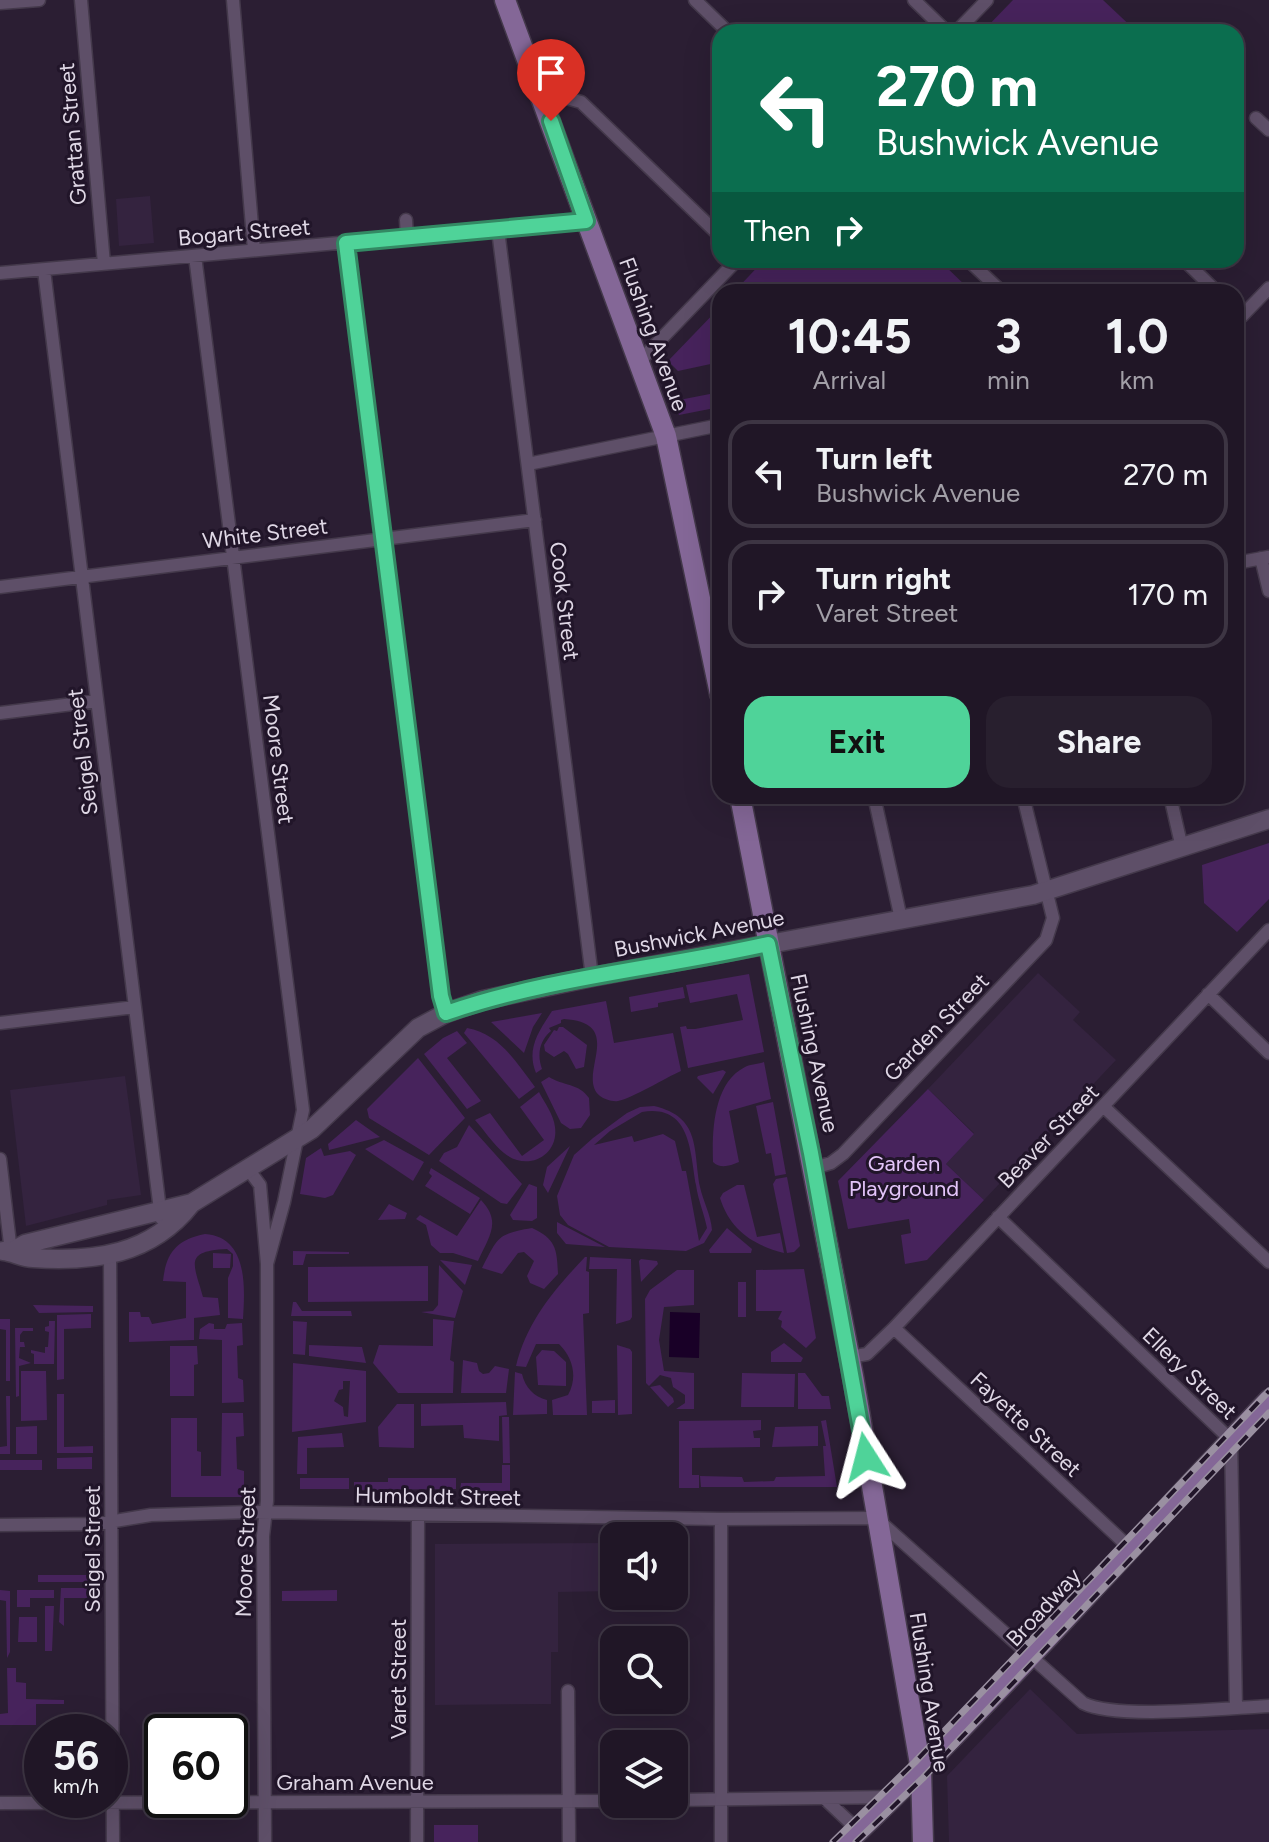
<!DOCTYPE html>
<html lang="en">
<head>
<meta charset="utf-8">
<style>
	:root { --surface:#201626; --page:#281f2e; --text:#f1f3f6; --muted:#a29fa7; --line:#3d3543; --accent:#4fd399 }
	body { margin:0; font-family:Figtree,sans-serif; background:var(--page); color:var(--text); height:100vh; display:flex; flex-direction:column; font-size:30px; white-space:nowrap }
	* { box-sizing:border-box; margin:0 }
	p { font-size:26px; color:var(--muted) }
	.icon { flex:none; width:44px; height:44px; fill:none; stroke:currentColor; stroke-width:2; stroke-linecap:round; stroke-linejoin:round }
	.map { position:relative; flex:1; overflow:hidden }
	.details { position:absolute; left:712px; top:284px; width:532px; height:520px; display:flex; flex-direction:column; background:var(--surface); border-radius:24px; box-shadow:0 8px 32px #0002,0 0 0 2px var(--line) }
	.details>* { flex:none }
	.top-card { position:absolute; left:712px; top:24px; width:532px; height:244px; border-radius:24px; box-shadow:0 8px 32px #0002,0 0 0 2px var(--line); background:#0b6e4f; color:#fff; overflow:hidden }
	.buttons { position:absolute; left:600px; top:1522px; display:grid; gap:16px }
	.buttons a { display:grid; place-items:center; width:88px; height:88px; border-radius:16px; background:var(--surface); box-shadow:0 8px 32px #0002,0 0 0 2px var(--line); font-size:40px }
	.speed { position:absolute; left:24px; top:1714px; display:flex; gap:16px; font-size:40px; font-weight:700; text-align:center }
	.speed>* { display:grid; place-content:center; width:104px; height:104px; border-radius:50%; background:var(--surface); box-shadow:0 8px 32px #0002,0 0 0 2px var(--line); line-height:1 }
	.speed small { font-size:20px; font-weight:400 }
	.speed .limit { border:4px solid #111; border-radius:12px; background:#fff; color:#111 }
	.pin { position:absolute; display:grid; place-items:center; width:68px; height:68px; color:#fff; margin:-82px -34px; border-radius:50% 50% 50% 0; rotate:-45deg; box-shadow:0 0 8px #0007 }
	.pin .icon { rotate:45deg }
	.me { position:absolute; width:88px; margin:-44px; rotate:351deg; stroke-linejoin:round; filter:drop-shadow(0 0 6px #0008) }
	.turn { display:flex; align-items:center; gap:28px; height:168px; padding:0 32px; font-size:36px }
	.turn .icon { width:104px; height:104px; stroke-width:2.5 }
	.turn b { display:block; font-size:56px; line-height:68px }
	.then { display:flex; align-items:center; height:76px; padding:0 32px; background:#0003; gap:16px; font-size:30px }
	.eta { display:flex; justify-content:space-evenly; align-items:center; height:136px; text-align:center }
	.eta b { font-size:48px; font-weight:700; line-height:56px }
	.primary-button { display:flex; gap:16px; margin-top:auto; padding:16px 32px }
	.primary-button a { flex:1; height:92px; border-radius:24px; background:var(--accent); color:#111; font-size:32px; font-weight:700; line-height:92px; text-align:center }
	.primary-button a+a { background:var(--page); color:var(--text) }
	ul { padding:0; list-style:none }
	li { display:flex; align-items:center; gap:24px; height:108px; margin:0 16px 12px; padding:0 16px; border:4px solid var(--line); border-radius:24px }
	li div { flex:1 }
	li b { display:block; font-size:30px }
	li em { font-style:normal }
	.map>svg:first-child { display:block }
	.built { fill:#34233f }
	.green { fill:#47235c; fill-rule:evenodd }
	.water { fill:#190027 }
	.lines { fill:none; stroke-linecap:round; stroke-linejoin:round }
	.street-casing { stroke:#44394b; stroke-width:15 }
	.secondary-casing { stroke:#44394b; stroke-width:21 }
	.primary-casing { stroke:#44394b; stroke-width:23 }
	.street { stroke:#5e4f68; stroke-width:12 }
	.secondary { stroke:#5e4f68; stroke-width:18 }
	.primary { stroke:#846797; stroke-width:20 }
	.rail-casing { stroke:#9a90a1; stroke-width:7 }
	.rail { stroke:#211529; stroke-width:4; stroke-dasharray:12; stroke-linecap:butt }
	.route-casing { stroke:#338963; stroke-width:20 }
	.route { stroke:#4fd399; stroke-width:14 }
	.labels { text-anchor:middle; stroke-width:6; stroke-linejoin:round; paint-order:stroke }
	.street-label { font-size:22px; fill:#dfd7e5; stroke:#211529 }
	.park-label { font-size:22px; fill:#e3c4f9; stroke:#211529 }
</style>
</head>
<body>
<div class="map">
<svg width="1269" height="1842" viewBox="0 0 1269 1842">
	<rect width="100%" height="100%" fill="#2b1e33"/>
	<!-- built -->
	<path class="built" d="M150,196l4,47 -35,3 -3,-47z
		M1038,973l42,39 -7,8 43,40 -132,140 -38,-36 28,-31 -46,-44z
		M125,1076l16,119 -34,5v5l-81,21 -16,-136z
		M614,1543v48l-56,1v60h-7v52l-116,1v-161z
		M1030,1689l47,45 192,-5v113h-320l-2,-66z"/>
	<!-- green -->
	<path class="green" d="M1013,0h90l34,32h-155z
		M764,260h175l33,32h-238z
		M720,307v55l-42,9 -10,-10z
		M720,392v15l-41,8 -5,-14z
		M1269,843v56l-32,33 -33,-29 -2,-38z
		M749,974l15,78 -76,16 -8,-41 6,-1 1,3h8l48,-9 -6,-26 -47,9 -4,-18z
		M683,987l2,11 -27,5v4l-27,5 -2,-15z
		M606,1001l8,42 59,-10 8,38c-16,7 -48,27 -63,30 -6,1 -14,-2 -18,-5 -25,-20 28,-73 -36,-77l-3,1v3l-12,5 2,3c-12,10 -14,24 -9,38l-6,4c-10,-24 3,-42 16,-62z
		M542,1013l-9,14 -9,26 -33,-31z
		M559,1027h4l24,18 -3,22 -8,2 -8,-15 -4,-3 -10,6 -9,-6 -1,-6 10,-15 3,1z
		M467,1028c33,6 49,34 68,59l-16,12 -55,-66z
		M457,1031l10,12 -20,15 34,43 -14,8 -43,-55 19,-16z
		M418,1058l47,60 -36,37 -60,-37 -2,-9z
		M764,1062l7,37 -42,12 10,51c-9,4 -19,7 -26,0 -1,-30 0,-79 32,-95 5,-3 14,-3 19,-5z
		M723,1070l3,2 -13,22 -16,-16 1,-2z
		M549,1077c14,9 30,6 40,21l1,17 -9,13 -11,1 -9,-6 -20,-41z
		M928,1089l46,45 -28,30 38,36 -57,60 -22,4 -4,-29 10,-2 -2,-14 -61,10 -10,-48z
		M539,1092c5,10 15,23 16,35 4,29 -28,45 -51,26 -11,-9 -20,-23 -29,-33l15,-7 32,43 22,-16 -24,-33z
		M773,1102l13,72 -11,2 -4,-23 -5,1 -10,-48z
		M654,1106c47,11 39,43 46,81 3,14 11,28 12,43l-8,13 -18,8 -77,-4 -41,-22 -8,-10 -3,-19 17,-41 19,-17 34,-25 13,-6zM642,1112c49,-8 48,40 54,73 2,15 8,28 11,43l-8,13 -13,-70h-4l-7,-30 -12,-7 -29,8 -2,-6 -38,9 16,-14z
		M356,1120l24,17 -51,13 -1,-6z
		M469,1125l53,59 -15,20 -6,-1 -62,-42 5,-8 13,-6z
		M384,1140l40,22 -11,19 -48,-32z
		M570,1146l-22,47 -5,-8 4,-18z
		M321,1148l3,8 26,-5 6,4 -23,40 -8,3 -25,-4 6,-36z
		M431,1168l49,30 -10,16 -45,-28 7,-10 -3,-3z
		M787,1177l13,69 -6,6 -7,1 -14,-69 3,-5z
		M529,1184l8,3v31l-5,3 -19,-1 -3,-5z
		M737,1185h7l13,52 23,-4 4,20c-31,-8 -54,-23 -64,-55l3,-5z
		M481,1200c21,22 8,36 -3,61l-25,-8h-13l-9,-8 -5,-20 -10,-6 4,-4 37,21z
		M389,1204l18,9 -2,6 -27,1z
		M557,1222l48,25 -39,-3 -9,-11z
		M532,1228c24,11 25,21 26,46l-14,15 -14,-6 -3,-7 7,-15 -10,-9 -6,1 -16,21 -20,-6c16,-31 15,-34 50,-40z
		M727,1228l25,21 -1,4h-41l-1,-3z
		M205,1234c43,3 40,53 38,85l-15,-1v-40l5,-12v-12l-6,-5c-44,2 -33,15 -24,48l15,1 2,17 -26,3v22l-65,2v-30h11l1,5h8l3,7 34,-6v-36l-23,-1c3,-28 13,-41 42,-47z
		M293,1251l56,1v2h-43l-3,11h-10z
		M213,1253l18,1 -1,14h-17z
		M585,1257h2l-1,14 3,1v41l-6,1 4,101h-34l-1,-15 16,-5c10,-18 5,-37 -9,-51h-23l-10,23 -10,-1c11,-45 38,-76 69,-109z
		M590,1257l41,2 1,58 -2,3 -14,4 1,-55h-28z
		M641,1259l16,2 1,3 -17,18 -2,-21z
		M440,1260l32,5 -7,20z
		M439,1265l24,26 -8,27 -34,-6 12,-1 5,-6z
		M428,1266v35l-120,1v-35z
		M804,1269l12,69 -10,10 -25,-21 1,-6 -4,-2 4,-8h-26v-41z
		M677,1270h17v35l-30,2 -5,33 5,31 30,2v36h-18l9,-6v-8l-12,-8 -2,-9 -11,-3 -11,11 -3,-3 -1,-84 5,-9z
		M738,1282h8v35h-8z
		M293,1302h3l6,9h49l1,5h-61z
		M33,1305l60,1v6l-54,1z
		M91,1314v14l-27,1v50l-7,1v-65z
		M0,1319h10v62h-4v-51l-6,-1z
		M433,1319l21,2 -4,39 4,2 -1,31h-55l-25,-30 6,-18 54,1z
		M49,1321h6l-1,43h-20v-10l-3,-1v-3l14,3v-6h3l1,-15 -4,-1v-4l4,-1z
		M293,1321l14,1 -2,33 -12,-1z
		M209,1323l5,1v5h11l2,-5 15,-1 1,22 -6,1 1,32 5,2 1,22 -22,1v-63l-23,-1 1,-10z
		M15,1328h18v3h-10l-3,4v7h4l1,5h-5l-1,11 12,5 -12,3v30l-3,1z
		M784,1343l19,15 -2,4h-30v-10z
		M309,1345l53,2 4,16 -57,-7z
		M617,1345l13,4 2,3v62l-14,1z
		M170,1346h27l1,18 -4,1v31h-24z
		M542,1350l12,1 12,11v24l-28,-1 -2,-28z
		M463,1360l14,3 2,8 4,3 6,-1 6,-7 14,3 -3,24h-45z
		M293,1363l73,8v51l-74,10zM343,1381h7l-2,36 -4,-1 -1,-9 -9,-6 5,-11 4,-1z
		M21,1371h25l1,49 -26,1z
		M515,1372l7,2c3,13 12,23 25,26v14l-34,1z
		M742,1373l53,1 -1,33h-53z
		M798,1373h7l17,23h7l2,13h-33z
		M660,1385l13,13 1,4 -6,5 -18,-20z
		M57,1394h7v53l29,-1v7h-36z
		M6,1396h4v58h-10v-7l7,-1z
		M615,1400v13h-23v-12z
		M506,1402l1,13 -8,1v25l-35,-3 -1,-13 -42,1v-22z
		M397,1404h17v44l-35,-1 -1,-20z
		M222,1413h21l1,23 -8,1 1,32 7,2v26h-73v-79h26v33l4,1v24h20z
		M502,1417h7l1,46h-7z
		M761,1420v10l-8,1 1,7h6v9l-68,1v27h7v13h-20v-67z
		M826,1420l11,67h-136l-1,-11 42,1 2,5 30,-1 2,-4 49,-1 -2,-30h3l-5,-25z
		M37,1426v28h-21v-27z
		M818,1426v20l-46,1 3,-20z
		M342,1433l2,14 -37,1v26h-10l1,-37z
		M92,1457v12h-35v-11z
		M0,1460h42v10h-42z
		M502,1465h8v26h-50l1,-8h41z
		M300,1478h49v11h-49z
		M388,1478h68v11l-102,1v-8h34z
		M38,1575h52l1,7h-53z
		M61,1588h30l-1,10h-26v28l-5,-4z
		M0,1590l10,1v61l-3,6 -1,-57 -6,-1z
		M17,1590h37v8h-24v9h-13z
		M337,1590v11h-55v-10z
		M45,1606h9l-2,45h-7z
		M19,1617h18v25h-19z
		M7,1668h9v14l10,1v16l38,1v4h-28v21h-36v-11l8,-1z
		M434,1825h44v17h-44z"/>
	<!-- water -->
	<path class="water" d="M670,1312l30,1 -1,45 -30,-1z"/>
	<g class="lines">
		<!-- street casing -->
		<g class="street-casing">
			<path id="street" d="M81,0l23,264
				M233,0l21,250
				M695,0l33,32
				M914,0l33,32
				M0,3l39,-3
				M956,32l31,-32
				M541,91l40,11 139,134
				M1256,118l13,12
				M406,220l1,18
				M498,230l94,747
				M346,243l95,753 5,17
				M195,256l108,854 -19,92 -17,62
				M968,260l34,32
				M1184,260l33,32
				M44,270l117,948
				M0,273l586,-52
				M1236,317l6,-1 27,-28
				M638,363l99,-103
				M528,464l192,-39
				M1261,558l8,33
				M1236,563l32,-6
				M0,587l535,-67
				M0,713l97,-12
				M874,796l27,123
				M1170,796l12,52
				M1208,994l61,59
				M0,1023l135,-16
				M1104,1107l165,155
				M0,1159l11,93
				M814,1168l17,-5 12,-9 203,-214 7,-22 -30,-122
				M248,1169l12,16 7,79v237l-4,35 2,306
				M998,1217l233,223 5,268
				M110,1256l3,586
				M894,1328l237,221
				M850,1357l17,-3 27,-26 375,-398
				M721,1519v323
				M0,1525l97,-1 54,-9 99,-3 471,7 155,-1 207,185c33,17 144,5 186,3
				M568,1691l1,151
				M824,1798l35,33
				M674,1800l220,-3
				M0,1803l614,-2
				M417,1842l1,-326"/>
		</g>
		<!-- secondary casing -->
		<g class="secondary-casing">
			<path id="secondary" d="M3,1251c11,1 19,7 30,7 61,4 118,-3 158,-54
				M11,1252l14,-8 167,-41 120,-74 106,-101 28,-15 37,-13 109,-23 441,-82 236,-76"/>
		</g>
		<!-- primary casing -->
		<g class="primary-casing">
			<path id="primary" d="M505,0l161,436 54,258
				M740,796l113,580 68,394 2,72
				M847,1842c148,-140 282,-295 422,-442"/>
		</g>
		<!-- street -->
		<use href="#street" class="street"/>
		<!-- secondary -->
		<use href="#secondary" class="secondary"/>
		<!-- primary -->
		<use href="#primary" class="primary"/>
		<!-- rail casing -->
		<g class="rail-casing">
			<path id="rail" d="M833,1842l82,-80 354,-371
				M856,1842l67,-64 346,-365"/>
		</g>
		<!-- rail -->
		<use href="#rail" class="rail"/>
	</g>
	<g class="lines">
		<!-- route casing -->
		<g class="route-casing">
			<path id="route" d="M551,121l35,100 -240,22 95,753 5,17c104,-36 216,-45 322,-69l43,209 55,304"/>
		</g>
		<!-- route -->
		<use href="#route" class="route"/>
	</g>
	<g class="labels">
		<!-- street labels -->
		<g class="street-label">
			<text transform="translate(72 134) rotate(-95)" y="8">Grattan Street</text>
			<text transform="translate(244 232) rotate(-5)" y="8">Bogart Street</text>
			<text transform="translate(654 334) rotate(70)" y="8">Flushing Avenue</text>
			<text transform="translate(265 533) rotate(-7)" y="8">White Street</text>
			<text transform="translate(565 601) rotate(83)" y="8">Cook Street</text>
			<text transform="translate(82 752) rotate(-97)" y="8">Seigel Street</text>
			<text transform="translate(279 759) rotate(83)" y="8">Moore Street</text>
			<text transform="translate(699 933) rotate(-11)" y="8">Bushwick Avenue</text>
			<text transform="translate(936 1027) rotate(-46)" y="8">Garden Street</text>
			<text transform="translate(815 1053) rotate(78)" y="8">Flushing Avenue</text>
			<text transform="translate(1048 1136) rotate(-46)" y="8">Beaver Street</text>
			<text transform="translate(1190 1373) rotate(44)" y="8">Ellery Street</text>
			<text transform="translate(1026 1424) rotate(43)" y="8">Fayette Street</text>
			<text transform="translate(438 1496) rotate(1)" y="8">Humboldt Street</text>
			<text transform="translate(92 1549) rotate(-90)" y="8">Seigel Street</text>
			<text transform="translate(245 1552) rotate(-88)" y="8">Moore Street</text>
			<text transform="translate(1043 1607) rotate(-47)" y="8">Broadway</text>
			<text transform="translate(398 1679) rotate(-90)" y="8">Varet Street</text>
			<text transform="translate(930 1692) rotate(81)" y="8">Flushing Avenue</text>
			<text x="355" y="1790">Graham Avenue</text>
		</g>
		<!-- park labels -->
		<g class="park-label">
			<text x="904" y="1171">Garden<tspan x="904" dy="25">Playground</tspan></text>
		</g>
	</g>
</svg>
<div class="buttons">
<a><svg class="icon" aria-label="sound" viewBox="0 0 24 24"><path d="M4 9h4l5-4v14l-5-4H4zM17 9q2 3 0 6"/></svg></a>
<a><svg class="icon" aria-label="search" viewBox="0 0 24 24"><circle cx="10" cy="10" r="6"/><path d="M15 15l6 6"/></svg></a>
<a><svg class="icon" aria-label="layers" viewBox="0 0 24 24"><path d="M12 4l9 5-9 5-9-5zM3 14l9 5 9-5"/></svg></a>
</div>
<div class="speed"><div>56<small>km/h</small></div><div class="limit">60</div></div>
<div class="pin" style="left:551px;top:121px;background:#d93025"><svg class="icon" aria-label="arrive" viewBox="0 0 24 24"><path d="M6 21V4h12l-3 4 3 4H6"/></svg></div>
<svg class="me" style="left:866px;top:1457px" viewBox="-20 -20 40 40"><path d="M0-17L14 15 0 8-14 15z" fill="#4fd399" stroke="#fff" stroke-width="4"/></svg>
<div class="top-card">
<div class="turn"><svg class="icon" aria-label="left" viewBox="0 0 24 24"><path d="M17 20v-9H6M10 6l-5 5 5 5"/></svg><div><b>270 m</b>Bushwick Avenue</div></div>
<div class="then">Then<svg class="icon" aria-label="right" viewBox="0 0 24 24"><path d="M7 20v-9h11M14 6l5 5-5 5"/></svg></div>
</div>
<section class="details">
<div class="eta">
<div><b>10:45</b><p>Arrival</p></div>
<div><b>3</b><p>min</p></div>
<div><b>1.0</b><p>km</p></div>
</div>
<ul>
<li><svg class="icon" aria-label="left" viewBox="0 0 24 24"><path d="M17 20v-9H6M10 6l-5 5 5 5"/></svg><div><b>Turn left</b><p>Bushwick Avenue</p></div><em>270 m</em></li>
<li><svg class="icon" aria-label="right" viewBox="0 0 24 24"><path d="M7 20v-9h11M14 6l5 5-5 5"/></svg><div><b>Turn right</b><p>Varet Street</p></div><em>170 m</em></li>
</ul>
<div class="primary-button"><a>Exit</a><a>Share</a></div>
</section>
</div>
</body>
</html>
